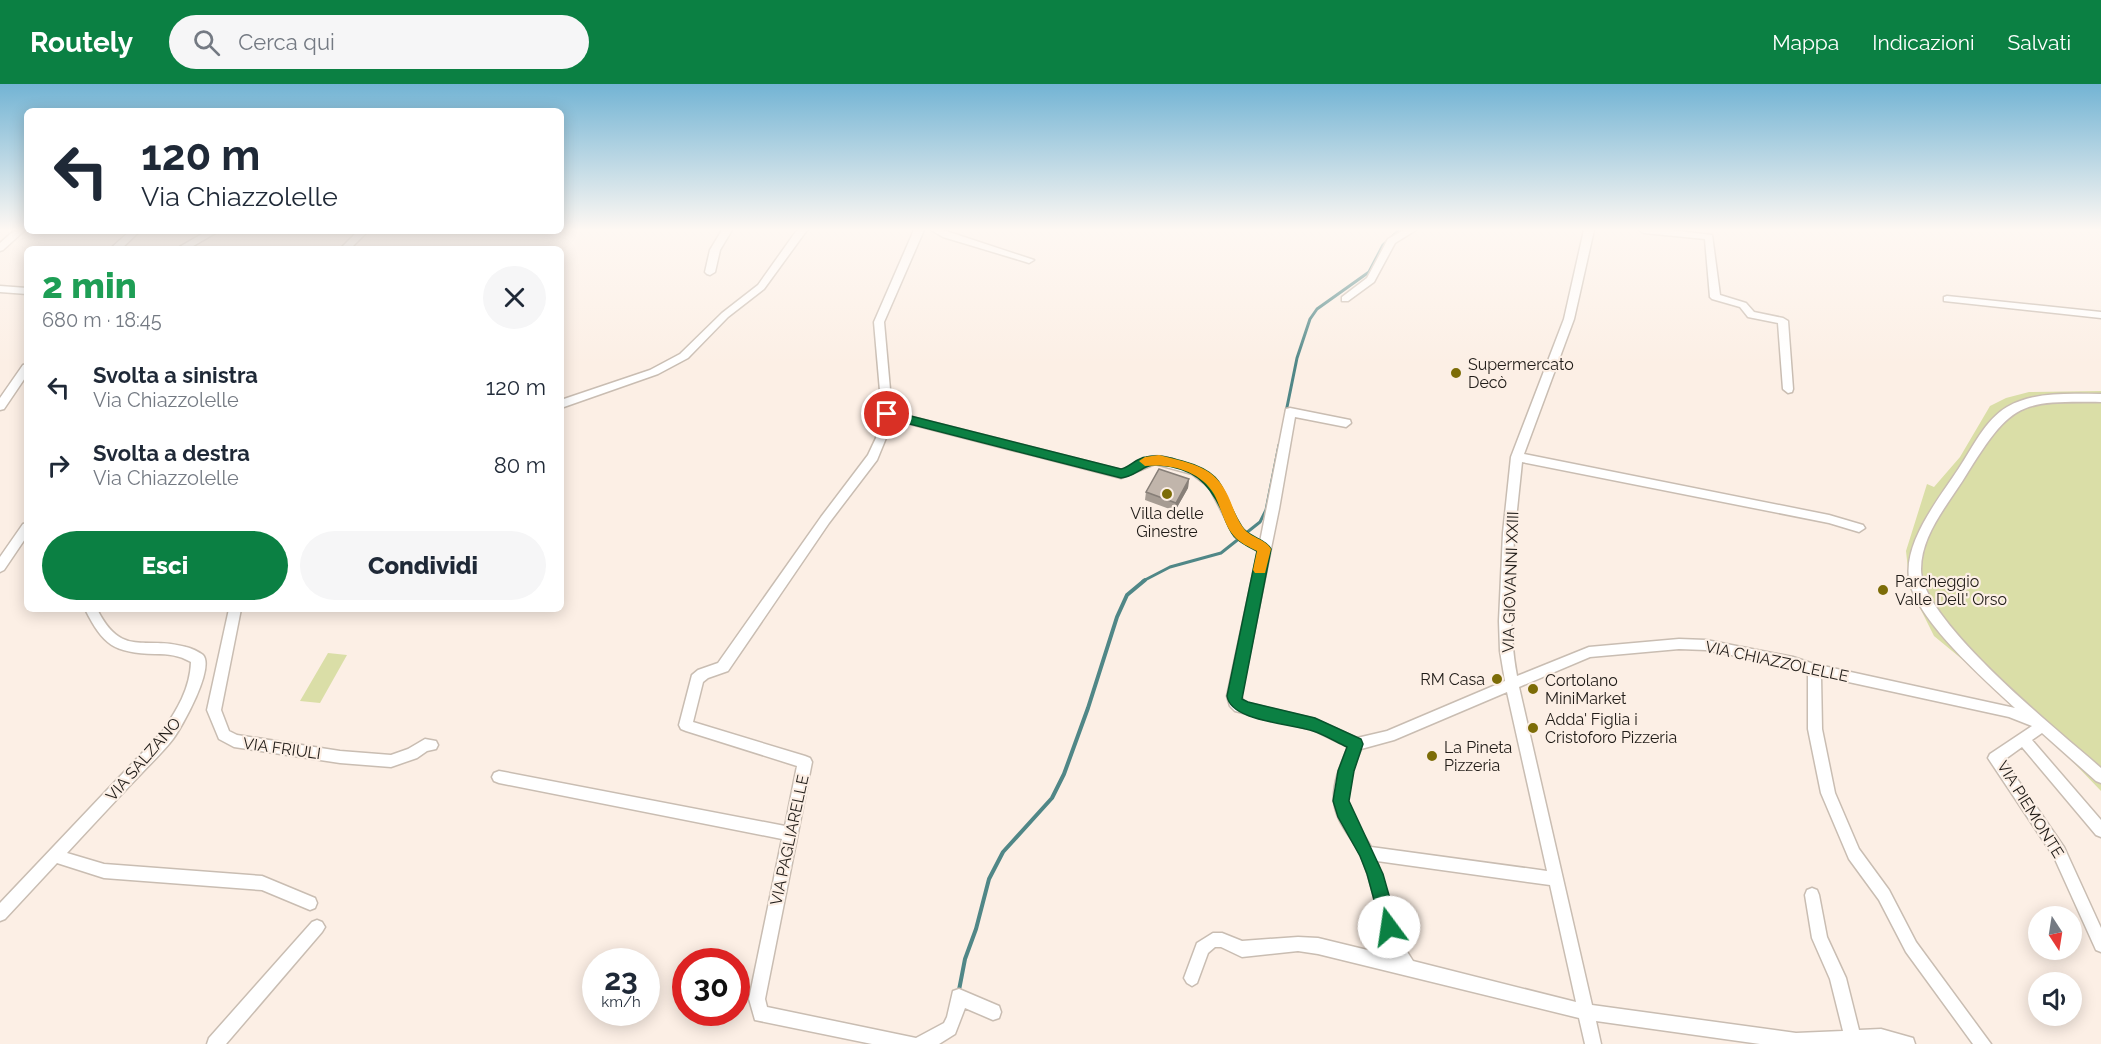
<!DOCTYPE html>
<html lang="it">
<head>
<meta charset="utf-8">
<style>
	:root { --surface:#fff; --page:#f6f6f7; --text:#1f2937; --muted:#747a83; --accent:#0b8043 }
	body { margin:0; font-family:Raleway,sans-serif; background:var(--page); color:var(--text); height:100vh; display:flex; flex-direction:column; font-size:22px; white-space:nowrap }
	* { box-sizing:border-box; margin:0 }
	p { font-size:20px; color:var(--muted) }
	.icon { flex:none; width:33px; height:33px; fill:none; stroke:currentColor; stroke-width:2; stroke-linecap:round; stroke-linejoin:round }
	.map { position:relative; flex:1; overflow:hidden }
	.panel { position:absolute; left:24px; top:162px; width:540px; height:366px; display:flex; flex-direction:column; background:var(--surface); border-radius:9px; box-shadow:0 3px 15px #0003 }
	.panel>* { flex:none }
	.hud { position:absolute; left:24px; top:24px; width:540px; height:126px; border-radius:9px; box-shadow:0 3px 15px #0003; background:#fff; color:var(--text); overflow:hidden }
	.needle { width:39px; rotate:168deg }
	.tools { position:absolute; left:2028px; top:822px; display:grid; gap:12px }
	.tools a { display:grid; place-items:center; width:54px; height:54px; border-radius:50%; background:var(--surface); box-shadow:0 3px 15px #0003; font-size:30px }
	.speed { position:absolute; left:582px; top:864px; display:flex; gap:12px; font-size:30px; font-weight:700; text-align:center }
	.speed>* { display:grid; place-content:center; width:78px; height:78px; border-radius:50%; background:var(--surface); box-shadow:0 3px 15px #0003; line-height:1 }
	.speed small { font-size:15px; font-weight:400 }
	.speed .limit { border:9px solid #d22; background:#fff; color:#111 }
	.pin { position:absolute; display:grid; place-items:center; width:51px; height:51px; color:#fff; margin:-26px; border:3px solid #fff; border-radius:50%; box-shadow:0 2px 6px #0007 }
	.me { position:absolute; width:66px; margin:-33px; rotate:346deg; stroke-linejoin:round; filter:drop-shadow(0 0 4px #0008) }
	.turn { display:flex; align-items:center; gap:21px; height:126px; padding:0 18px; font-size:27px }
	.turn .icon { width:78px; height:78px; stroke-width:2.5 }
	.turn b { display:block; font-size:42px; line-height:51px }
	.round { display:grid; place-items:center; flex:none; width:63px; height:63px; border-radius:32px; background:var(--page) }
	.overview { display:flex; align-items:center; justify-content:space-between; height:102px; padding:0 18px }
	h1 { font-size:36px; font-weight:800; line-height:45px; color:#1e9e55 }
	.cta { display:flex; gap:12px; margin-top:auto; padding:12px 18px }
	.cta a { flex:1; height:69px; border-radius:36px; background:var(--accent); color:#fff; font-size:24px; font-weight:800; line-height:69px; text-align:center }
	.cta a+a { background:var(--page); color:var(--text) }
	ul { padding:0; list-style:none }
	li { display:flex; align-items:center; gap:18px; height:78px; padding:0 18px }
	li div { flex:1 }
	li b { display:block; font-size:22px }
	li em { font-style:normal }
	header { display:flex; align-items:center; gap:36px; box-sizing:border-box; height:84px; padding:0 30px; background:var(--accent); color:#fff }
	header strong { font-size:28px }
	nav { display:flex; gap:33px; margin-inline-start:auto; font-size:21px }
	.search { width:420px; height:54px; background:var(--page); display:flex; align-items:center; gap:15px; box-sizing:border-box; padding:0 21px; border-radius:33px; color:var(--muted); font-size:22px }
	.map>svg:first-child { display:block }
	.green { fill:#dadea7 }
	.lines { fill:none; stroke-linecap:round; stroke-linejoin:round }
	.stream-far1 { stroke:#508787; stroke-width:3 }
	.stream { stroke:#508787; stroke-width:4 }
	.minor-casing { stroke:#c9bdb2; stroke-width:3 }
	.minor { fill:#fff; fill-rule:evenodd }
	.wall { fill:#a69c93 }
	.shaded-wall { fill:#877f78 }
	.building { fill:#c1b5ab; stroke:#877f78; stroke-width:1.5 }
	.route { fill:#0b8043; stroke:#07532c; stroke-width:1.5 }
	.slow { fill:#f59e0b }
	.poi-dot { fill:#7c6c07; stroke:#fcefe5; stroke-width:2 }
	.labels { text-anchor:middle; stroke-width:4.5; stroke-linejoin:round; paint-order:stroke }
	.poi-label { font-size:16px; fill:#201c18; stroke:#fcefe5; text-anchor:start }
	.street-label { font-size:16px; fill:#201c18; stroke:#fcefe5 }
</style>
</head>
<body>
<header>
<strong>Routely</strong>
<div class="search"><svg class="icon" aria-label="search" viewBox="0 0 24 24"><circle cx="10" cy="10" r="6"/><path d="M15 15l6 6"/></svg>Cerca qui</div>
<nav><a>Mappa</a><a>Indicazioni</a><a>Salvati</a></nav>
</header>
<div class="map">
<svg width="2101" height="960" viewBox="0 0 2101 960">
	<rect width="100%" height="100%" fill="#fcefe5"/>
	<!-- green -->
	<path class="green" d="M2101,307v400l-80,-83 -87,-72 -24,-48 -4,-37 21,-67 7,3 26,-30 30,-51 16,-8 23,-6z
		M328,569l19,2 -27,48 -20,-2z"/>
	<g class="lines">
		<!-- stream-far1 -->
		<path class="stream-far1" d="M1286,328l11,-54 13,-39 7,-10 52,-37 14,-27 16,-15
			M1143,497l27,-14 51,-14 39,-31 6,-12 13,-65"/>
		<!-- stream -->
		<path class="stream" d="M959,906l6,-31 11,-30 13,-50 14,-27 49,-54 12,-24 24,-66 29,-91 10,-22 18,-15"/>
		<!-- minor casing -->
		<g class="minor-casing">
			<path id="minor" d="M15,146h10l-22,20 -3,1v-8z
				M722,146h10l-12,20 -5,22 -5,3 -3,-1 -2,-2 5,-22z
				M797,146h10l-43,59 -36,28 -40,41 -30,16 -97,34v-8l89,-30 30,-16 42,-41 36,-28z
				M914,146h10l-40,92 8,90 229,58c11,-3 19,-11 30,-13 9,-2 18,1 27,4 46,12 42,31 63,67l6,6 13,8 26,-133 4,-1 60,12 1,3 -5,4 -51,-10 -16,92 -38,187 3,6 71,17 42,19 30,-7 118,-50 -5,-30 -1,-30 4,-88 8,-76 53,-138 20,-89h10l-20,89 -50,135 305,61 34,10 2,3 -6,4 -30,-9 -307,-61c-7,70 -18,145 -5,214l72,-29 90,-8 27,1 87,17 21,7 201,44c-30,-28 -101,-90 -106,-130 -5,-37 31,-81 50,-110 14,-21 26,-48 48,-61 28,-16 63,-13 94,-13v8c-81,-1 -89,0 -133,70 -17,29 -47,61 -47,97 -1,51 140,164 180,199v15l-5,-2 -54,-48 -10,7 69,80v17l-5,-2 -74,-88 -18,13 60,87 37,81v24l-5,-2 -42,-93 -66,-99 2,-4 42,-28 -23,-9 -188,-41 1,53 13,64 24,56 30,41 27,52 75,102h-18l-67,-92 -27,-52 -30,-41 -28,-66 -13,-64v-57l-15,-5 -87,-17 -27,-1 -89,8 -71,30 73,318 204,28 47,-2 -13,-52 -18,-41 -7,-43 2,-5 5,-2 5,2 2,5 8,42 19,41 13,52 22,-1 32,9 2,6h-155l-164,-23 5,23h-16l-6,-26 -261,-64 -20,-3 -56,6 -21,-10h-6l-7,6 -11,30 -5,3 -5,-3 -3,-5 13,-35 16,-10h9l20,8 56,-4 20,1 74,18c-16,-33 -17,-73 -34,-106 -9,-16 -23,-30 -24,-50 -1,-18 7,-36 14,-53l-35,-17 -78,-19 -5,-5 -3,-10 31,-145 -23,-14 -26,-50 -17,-13 -37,-10 -34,14 -230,-59 -5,19 -9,22 -48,63 -101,148 -20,7 -5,4 -10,40 112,34 5,2 2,4 -47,237 2,8 149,31 28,-15 3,-6 6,-26 6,-2 40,17 2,6 -2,6 -6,2 -28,-12 -10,26 -16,10h-67l-117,-24 -6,-21 33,-160 -283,-56 -5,-2 -2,-4 2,-4 5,-2 286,55 12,-60 -111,-35 -5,-2 -2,-4 13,-50 6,-5 20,-7 103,-146 47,-62 8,-17 6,-24 -8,-92zM1507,608l40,179 -176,-24c-6,-11 -15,-21 -20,-33 -9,-20 2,-46 10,-65l33,-9zM1377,777l173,24 26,117 -163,-41 -14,-22z
				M931,146h12l91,30 -5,3 -3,-1 -83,-25z
				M1404,146h12l-21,13 -21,39 -26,19h-6v-4l25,-19 21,-39z
				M1639,146h30l43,5 8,60 26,8 8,9 29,6 5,3 5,68 -1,3 -4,1 -5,-4 -5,-66 -30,-6 -8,-10 -28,-8 -2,-2 -5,-58 -61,-6z
				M130,147h10l-19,18h-11z
				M207,147h12l-31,18h-12z
				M358,147h10l-18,18h-10z
				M0,202l27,2v6l-27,-2z
				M1947,212l154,16v6l-157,-17v-4z
				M27,280v11l-23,34 -4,1v-12l23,-33z
				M27,439v13l-23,34 -4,2v-15l23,-33z
				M85,525h12c25,50 47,26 89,38 5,1 13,5 17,8 12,13 -21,72 -30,84 -10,13 -23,25 -34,37 -24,25 -48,51 -72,77l37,11 158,12 53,22 2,5 -2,5 -5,2 -48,-20 -158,-12 -47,-15 -52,56 -5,2v-18l162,-171c15,-22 28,-43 29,-70 -12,-7 -23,-8 -36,-8 -41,-1 -52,-9 -70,-45z
				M229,525h12l-20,101 8,21 8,4 103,16 51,4 17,-6 17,-10 11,2 2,4 -2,4 -9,2 -10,7 -26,9 -51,-4 -106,-16 -15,-8 -12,-29z
				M317,836l5,2 3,5 -3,5 -96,112h-19l2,-6 103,-116z"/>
		</g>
		<!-- minor -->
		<use href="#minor" class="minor"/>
	</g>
	<!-- wall -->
	<path class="wall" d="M1189,395l-1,9 -13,23 -30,-11 1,-8z"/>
	<!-- shaded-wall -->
	<path class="shaded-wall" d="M1189,395l-1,9 -13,23 1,-8z"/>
	<!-- building -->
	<path class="building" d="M1159,385l30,10 -13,24 -30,-11z"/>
	<!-- sky -->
	<linearGradient id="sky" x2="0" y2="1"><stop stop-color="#73b4d4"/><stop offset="0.52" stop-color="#fef8f3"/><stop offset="1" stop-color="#fef8f3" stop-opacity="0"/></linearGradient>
	<rect width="2101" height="280" fill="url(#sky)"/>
	<!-- route -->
	<path class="route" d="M887,326l234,59c9,-2 15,-11 25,-12 13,-3 24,1 36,4 48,13 38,32 60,66 7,11 23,11 29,22l-29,150 6,3 67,16 46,21 2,5 -9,27 -5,30 34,73 15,53 -3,6 -6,3 -6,-3 -16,-59 -7,-18 -22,-39 -5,-16 5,-30 9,-24c-11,-5 -22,-12 -34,-16 -22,-8 -82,-9 -86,-35l30,-145c-8,-4 -17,-8 -23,-15 -6,-7 -9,-17 -12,-25 -14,-30 -29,-43 -63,-46 -15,-2 -23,12 -38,13l-239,-61v-6z"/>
	<!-- slow -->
	<path class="slow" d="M1159,371c26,7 54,10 67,37 6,11 9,24 16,34 7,12 23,12 29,23l-6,24h-10l-2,-3 4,-19c-8,-4 -17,-8 -23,-15 -10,-11 -13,-29 -20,-42 -13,-23 -44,-31 -69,-28l-6,-5 6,-4z"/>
	<!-- markers -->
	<g class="poi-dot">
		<circle cx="1456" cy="289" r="6"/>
		<circle cx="1167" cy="410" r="6"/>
		<circle cx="1883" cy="506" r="6"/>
		<circle cx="1497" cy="595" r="6"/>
		<circle cx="1533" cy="605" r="6"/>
		<circle cx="1533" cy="644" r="6"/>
		<circle cx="1432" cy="672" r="6"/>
	</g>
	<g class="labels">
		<!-- poi labels -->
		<g class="poi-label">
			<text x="1468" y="286">Supermercato<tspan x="1468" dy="18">Decò</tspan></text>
			<text x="1167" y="435" text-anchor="middle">Villa delle<tspan x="1167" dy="18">Ginestre</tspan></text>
			<text x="1895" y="503">Parcheggio<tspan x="1895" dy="18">Valle Dell' Orso</tspan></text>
			<text x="1485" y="601" text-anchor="end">RM Casa</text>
			<text x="1545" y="602">Cortolano<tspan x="1545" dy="18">MiniMarket</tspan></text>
			<text x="1545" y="641">Adda' Figlia i<tspan x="1545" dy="18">Cristoforo Pizzeria</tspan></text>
			<text x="1444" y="669">La Pineta<tspan x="1444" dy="18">Pizzeria</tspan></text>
		</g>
		<!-- street labels -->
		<g class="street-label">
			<text transform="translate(1510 498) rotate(-88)" y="6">VIA GIOVANNI XXIII</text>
			<text transform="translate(1777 577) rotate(12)" y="6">VIA CHIAZZOLELLE</text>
			<text transform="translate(282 664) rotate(8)" y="6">VIA FRIULI</text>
			<text transform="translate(143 675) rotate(-49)" y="6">VIA SALZANO</text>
			<text transform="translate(2031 725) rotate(58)" y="6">VIA PIEMONTE</text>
			<text transform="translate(789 756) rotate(-78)" y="6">VIA PAGLIARELLE</text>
		</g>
	</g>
</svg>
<div class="tools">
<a><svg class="needle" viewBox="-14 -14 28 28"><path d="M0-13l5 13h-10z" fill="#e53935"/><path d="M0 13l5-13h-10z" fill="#747a83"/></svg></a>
<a><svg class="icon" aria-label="sound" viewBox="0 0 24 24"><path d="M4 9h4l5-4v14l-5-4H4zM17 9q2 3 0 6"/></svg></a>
</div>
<div class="speed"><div>23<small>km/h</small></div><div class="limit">30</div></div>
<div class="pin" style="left:887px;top:330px;background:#d93025"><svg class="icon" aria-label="arrive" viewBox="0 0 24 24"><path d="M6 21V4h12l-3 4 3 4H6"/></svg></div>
<svg class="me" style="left:1389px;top:843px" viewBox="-20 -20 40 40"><circle r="19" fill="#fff"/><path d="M0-13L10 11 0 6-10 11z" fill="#0b8043"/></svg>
<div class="hud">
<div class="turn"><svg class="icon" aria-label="left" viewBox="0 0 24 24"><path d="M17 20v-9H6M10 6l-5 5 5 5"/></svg><div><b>120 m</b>Via Chiazzolelle</div></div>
</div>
<section class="panel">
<div class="overview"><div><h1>2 min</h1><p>680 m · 18:45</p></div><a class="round"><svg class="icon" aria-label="close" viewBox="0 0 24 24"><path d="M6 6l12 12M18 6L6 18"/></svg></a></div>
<ul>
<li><svg class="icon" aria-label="left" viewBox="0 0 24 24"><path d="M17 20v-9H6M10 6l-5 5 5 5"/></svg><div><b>Svolta a sinistra</b><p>Via Chiazzolelle</p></div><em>120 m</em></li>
<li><svg class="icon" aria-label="right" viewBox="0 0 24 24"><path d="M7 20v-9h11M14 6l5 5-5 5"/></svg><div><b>Svolta a destra</b><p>Via Chiazzolelle</p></div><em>80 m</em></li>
</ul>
<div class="cta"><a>Esci</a><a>Condividi</a></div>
</section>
</div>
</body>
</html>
